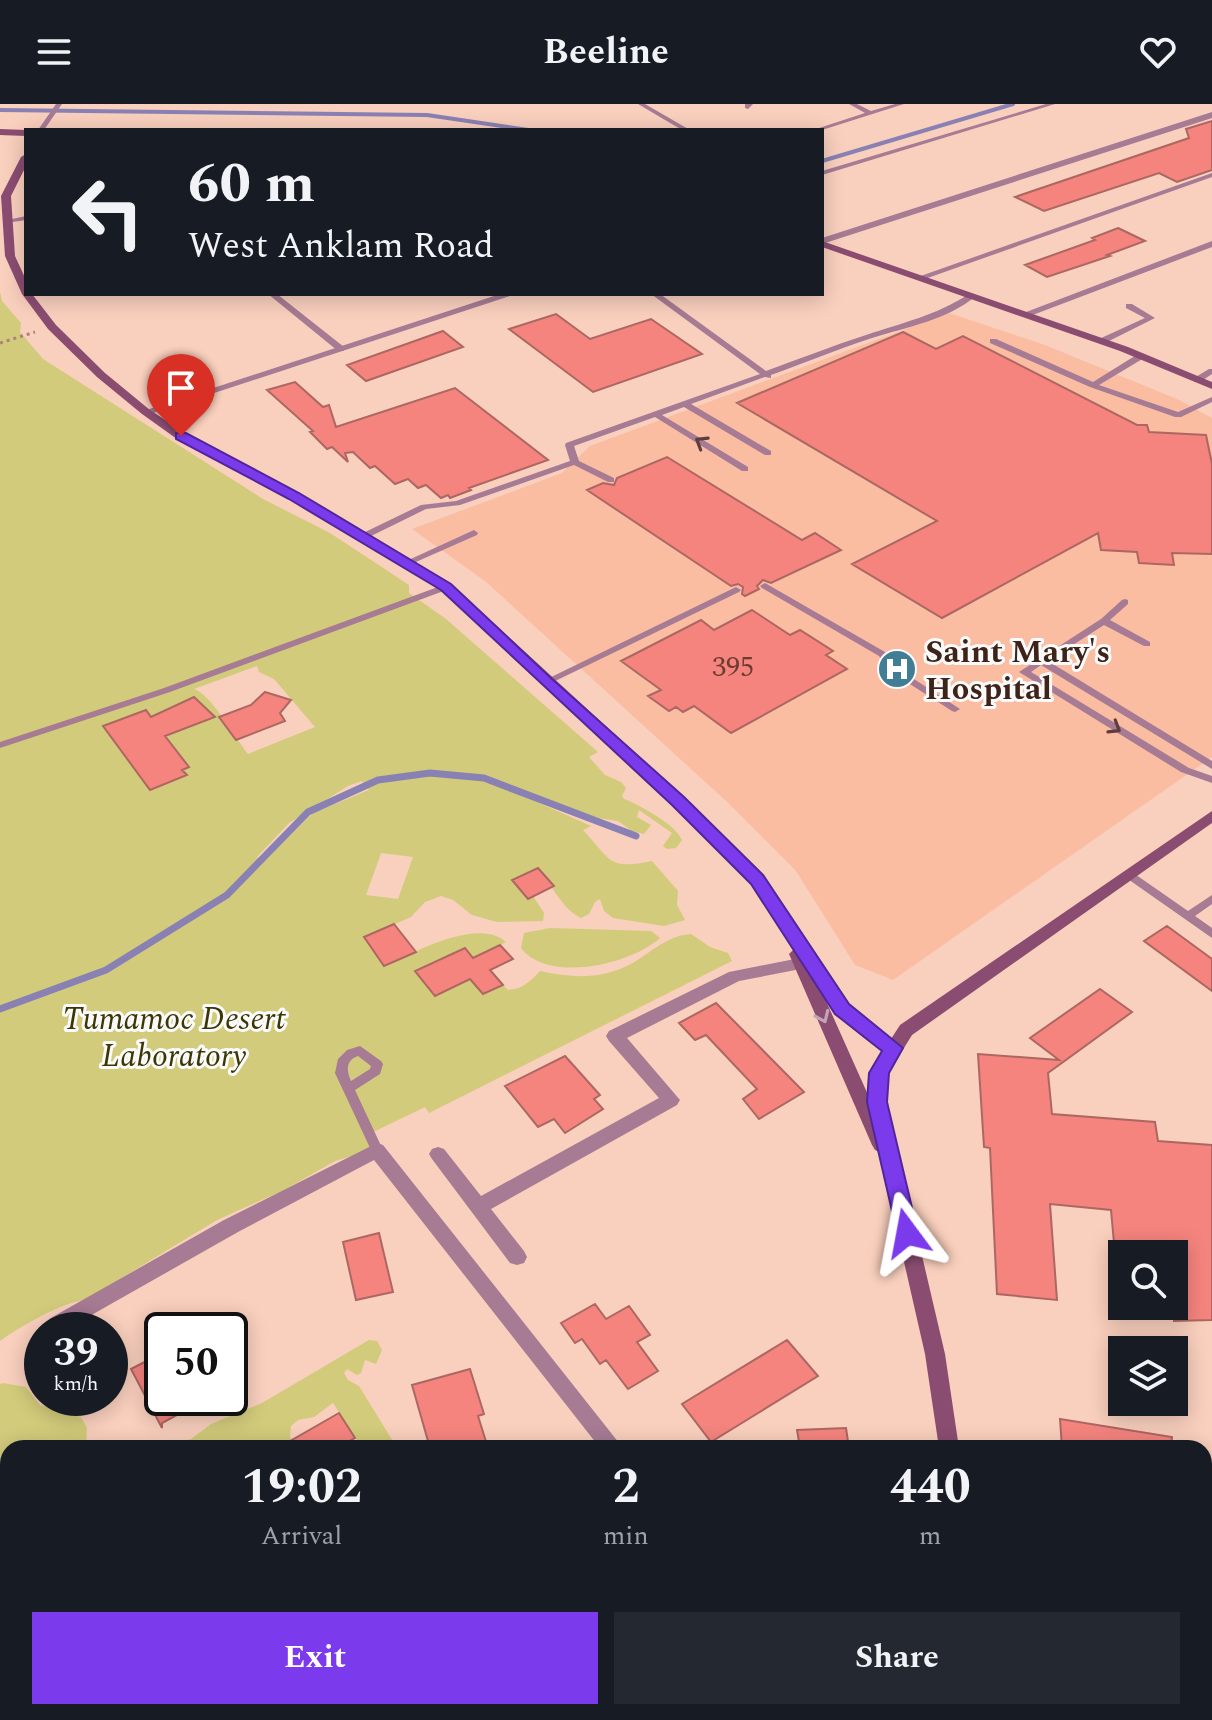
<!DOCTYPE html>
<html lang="en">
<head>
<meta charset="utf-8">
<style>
	:root { --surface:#171b24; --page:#242831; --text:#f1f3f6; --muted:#9ea1a6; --accent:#7c3aed }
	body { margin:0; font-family:Spectral,serif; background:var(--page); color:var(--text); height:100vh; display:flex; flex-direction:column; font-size:30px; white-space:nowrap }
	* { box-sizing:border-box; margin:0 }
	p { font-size:26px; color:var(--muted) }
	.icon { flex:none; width:44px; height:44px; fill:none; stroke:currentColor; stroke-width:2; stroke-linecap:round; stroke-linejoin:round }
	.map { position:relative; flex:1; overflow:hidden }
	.details { position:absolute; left:0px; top:1336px; width:1212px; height:280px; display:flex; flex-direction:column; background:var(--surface); border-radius:24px 24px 0 0; box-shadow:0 4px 20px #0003 }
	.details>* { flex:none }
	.guide { position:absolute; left:24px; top:24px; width:800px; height:168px; border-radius:0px; box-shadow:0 4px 20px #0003; background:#171b24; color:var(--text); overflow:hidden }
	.tools { position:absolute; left:1108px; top:1136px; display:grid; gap:16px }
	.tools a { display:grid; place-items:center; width:80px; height:80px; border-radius:0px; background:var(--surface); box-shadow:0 4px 20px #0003; font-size:40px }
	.speed { position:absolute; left:24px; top:1208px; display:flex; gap:16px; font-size:40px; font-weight:700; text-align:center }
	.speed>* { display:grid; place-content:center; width:104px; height:104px; border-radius:50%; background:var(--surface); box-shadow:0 4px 20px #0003; line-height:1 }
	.speed small { font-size:20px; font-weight:400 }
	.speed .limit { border:4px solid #111; border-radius:12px; background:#fff; color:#111 }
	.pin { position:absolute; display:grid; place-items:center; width:68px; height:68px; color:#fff; margin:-82px -34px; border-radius:50% 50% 50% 0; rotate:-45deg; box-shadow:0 0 8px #0007 }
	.pin .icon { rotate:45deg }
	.me { position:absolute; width:88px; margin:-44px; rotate:347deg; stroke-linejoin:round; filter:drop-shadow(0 0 6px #0008) }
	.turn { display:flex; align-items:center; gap:28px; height:168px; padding:0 32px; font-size:36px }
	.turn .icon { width:104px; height:104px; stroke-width:2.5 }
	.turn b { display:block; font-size:56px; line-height:68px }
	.eta { display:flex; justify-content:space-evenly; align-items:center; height:136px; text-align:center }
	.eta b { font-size:48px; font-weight:700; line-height:56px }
	.button { display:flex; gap:16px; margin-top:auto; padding:16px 32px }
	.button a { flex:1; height:92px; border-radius:0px; background:var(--accent); color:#fff; font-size:32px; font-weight:700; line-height:92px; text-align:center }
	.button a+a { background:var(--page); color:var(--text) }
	header { display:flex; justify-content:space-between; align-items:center; height:104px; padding:0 32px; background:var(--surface); font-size:36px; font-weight:700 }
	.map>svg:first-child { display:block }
	.built { fill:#fbbda2 }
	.green { fill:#d2cb7b; fill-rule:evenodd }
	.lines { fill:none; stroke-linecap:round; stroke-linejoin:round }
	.stream-far1 { stroke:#8980b3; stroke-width:4 }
	.stream { stroke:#8980b3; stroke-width:7 }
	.building { fill:#f5847e; stroke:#ad6762; stroke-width:2 }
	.path { stroke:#a98576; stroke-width:3; stroke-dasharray:3 4; stroke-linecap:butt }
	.lane { fill:#a67b93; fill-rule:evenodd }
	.street { fill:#a67b93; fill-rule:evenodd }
	.secondary { fill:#8a4d71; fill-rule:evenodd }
	.oneway { stroke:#5d3e3d }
	.oneway2 { stroke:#c2a4b6 }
	.route { fill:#7c3aed; stroke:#51269a; stroke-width:2 }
	.labels { text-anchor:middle; stroke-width:6; stroke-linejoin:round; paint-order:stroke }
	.number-label { font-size:28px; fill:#6c3c32 }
	.poi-label { font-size:32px; font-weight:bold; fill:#3e2418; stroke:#fafafa; text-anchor:start }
	.park-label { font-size:32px; font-style:italic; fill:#3b3603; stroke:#fafafa }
</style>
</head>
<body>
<header><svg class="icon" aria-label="menu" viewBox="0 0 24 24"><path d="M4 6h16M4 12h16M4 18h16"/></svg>Beeline<svg class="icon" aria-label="heart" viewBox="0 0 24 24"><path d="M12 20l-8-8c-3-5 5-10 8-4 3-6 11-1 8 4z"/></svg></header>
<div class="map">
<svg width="1212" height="1616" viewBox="0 0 1212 1616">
	<rect width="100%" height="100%" fill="#f9cfbd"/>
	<!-- built -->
	<path class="built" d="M949,209l96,32 132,54 35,19v339l-319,223 -38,-15 -59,-94 -71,-71 -240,-219 -73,-52 150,-56 28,-27z"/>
	<!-- green -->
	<path class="green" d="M0,188l2,9 19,22 -1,9 23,27 220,140 67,34 79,52v8l37,26 152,133 -9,5 16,18 16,7 5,6 -4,8 2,3c16,6 52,26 58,41l-6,8 -9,1 -4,-3 9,-13 -33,-23 -2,7 14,8 -7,9 -12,-3 -14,-10 -20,-3 -81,-30 -5,3 79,35 -8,4c29,31 25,40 69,31l26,30 -1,14 8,15 -21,6 -51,-8 -9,-7 -4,-12 -5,3 -6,12 -8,4c-20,-10 -28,-33 -44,-49l-25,12 16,17 5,-2 11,17 -1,8 -46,1 -25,-7 -19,-15 -12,-4 -16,6 -14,15 -46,20 19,29c30,-13 93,-49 122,-24l-33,16 -8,-10 -30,47 35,-16 13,15 20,-9 5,5c14,-1 22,-8 32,-19 33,7 60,9 91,-7 21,-12 35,-28 60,-30l19,13 18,6 4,8 -303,152 -4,-6 -60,29 7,10 -3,5 -34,10 -51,29 -67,30 -132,80c-22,2 -66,27 -85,41zM257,562l2,6 15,7 41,48 -67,27c-13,-16 -37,-60 -54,-65zM362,677l7,9 -56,23 -51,50 -5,-6 32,-34 59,-37zM381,749l32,4 -15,42 -32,-4z
		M550,824l101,3 9,7c-28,26 -112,46 -139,10l3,-15z
		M369,1236l8,1 5,9 -6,14 -11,-4 -4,13 -4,2 -10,-6 -3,4 4,7 11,6 38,62h-35l-29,-45 -19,14 -16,3 -7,6 -1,11 4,11h-19l-5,-6 -16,6h-102l39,-9 20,-15 51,-21z
		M3,1279l23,4 14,18 41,12 6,11 -1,20h-78v264h27l-2,8h-33v-131l6,-3 -6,-20v-182z"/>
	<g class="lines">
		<!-- stream-far1 -->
		<path class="stream-far1" d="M0,6l427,5 101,15
			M822,57l191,-57"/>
		<!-- stream -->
		<path class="stream" d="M0,905l106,-39 121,-75 81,-83 70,-32 52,-7 54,5 152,58"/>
	</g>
	<!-- building -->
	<path class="building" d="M1212,17v49l-35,12 -18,-9 -115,38 -29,-14 174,-59 -3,-9z
		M1118,124l27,13 -38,14 3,1 -63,21 -22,-12 70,-25 -3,-2z
		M556,210l34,25 61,-20 51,35 -109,38 -84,-63z
		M443,227l20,16 -97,34 -19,-16z
		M903,228l33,17 27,-13 174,89h10l2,7 57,3 6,29v90l-40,-1 2,12 -35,-2 -2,-11 -36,-2 -3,-17 -156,85 -90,-54 85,-43 -200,-118z
		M295,278l28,25 6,-2 7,22 119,-39 93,72 -79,28 2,2 -21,8 -2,-3 -7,3 -15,-13 -8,3 -10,-9 -13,5 -20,-18 -5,2 -17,-16 -8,1 3,9 -16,-15 -5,2 -17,-17 3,-1 -46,-41z
		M667,353l135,83 13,-7 26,17 -70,33 -8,-3 -6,6 2,3 -14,7 -3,-2 1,-7 -5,-3 -7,2 -144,-96 16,-7 11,2 3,-7z
		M752,506l38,25 10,-5 33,21 -7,4 21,14 -116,64 -37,-27 -11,6 -7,-5 -7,4 -21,-15 13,-6 -40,-29 80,-41 13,10z
		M265,588l26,8 -11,13 5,8 -49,19 -17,-23 32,-12z
		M194,593l21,20 -50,19 24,31 -7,3 5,5 -37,15 -47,-64 43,-16 5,7z
		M538,764l16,18 -26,13 -16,-19z
		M394,820l22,28 -32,14 -20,-29z
		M1167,822l45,33v32l-68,-50z
		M500,841l13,14 -23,11 13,15 -20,9 -13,-15 -35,17 -20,-25 50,-23 8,10z
		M1100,885l32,23 -84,61 4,41 103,8 3,19 54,4v175l-38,1v-67h-59l-4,-44 -61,-6 7,96 -60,-6 -7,-146 -6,-1 -6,-93 81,6 -29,-22z
		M716,899l88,89 -45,27 -16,-20 14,-10 -51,-54 -11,5 -16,-17z
		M565,952l35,39 -6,4 9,10 -38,24 -11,-14 -16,8 -33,-41z
		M379,1129l14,59 -37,8 -13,-58z
		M595,1200l11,15 23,-13 21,29 -13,7 21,29 -30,18 -22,-29 -6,4 -18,-25 -7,4 -14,-20z
		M787,1236l31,36 -107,66 -29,-38z
		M162,1249v45h46l-46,25v5l-31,-59z
		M470,1265l14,45 -6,2 10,32h-58l-18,-63z
		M339,1309l16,25 -18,10h-59z
		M1060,1315l112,18 -1,11h-109z
		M846,1324l3,20h-49l-3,-18z"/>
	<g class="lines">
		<!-- path -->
		<path class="path" d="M0,239l35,-11"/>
		<!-- lane -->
		<path class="lane" d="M56,0h6l-18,26h-6z
			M638,0h7l45,26h-8z
			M849,0h8l14,7 24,-7h9l-82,26h-9l52,-17z
			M1046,0h9l-233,71v-4z
			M1212,69v4l-290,103 -7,-2z
			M26,112v4l-20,3 -3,-2z
			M268,190h9l67,53v4h-6z
			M651,190h9l106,77c33,-12 66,-25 100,-36 36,-12 71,-20 103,-41l7,2c-29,24 -69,31 -104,42 -34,11 -68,25 -101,37v3l-6,-1 -74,27 80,47v4h-6l-81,-48 -22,8 86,52v4h-6l-87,-54 -81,29 5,15 35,17v4h-6l-34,-17 -114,40 -34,4 -61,30h-6v-4l62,-30 35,-4 114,-40 -5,-16 1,-2 194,-69z
			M1126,200h6l23,14 -50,25h-6v-4l46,-21 -19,-10z
			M990,235h6l97,43 45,-28h6v4l-45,27 79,27 34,-15v5l-31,15h-6l-85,-30 -100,-44z
			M1209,265h3v5l-12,8h-6v-4z
			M474,426l4,3 -1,2 -68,30 -3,1 -4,-3z
			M765,479l120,69 9,14 66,43 -5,3 -3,-1 -64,-41 -9,-14 -117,-68 -2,-2z
			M446,480l3,1v4l-279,103 -170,56v-6l164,-54z
			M736,483l5,3 -2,2 -190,92 -3,1 -5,-3z
			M1125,495l3,1v4l-18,16 40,22v4h-6l-40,-21 -56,36 164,100v8l-171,-104 -10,7 158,96 23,8v7l-31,-11 -162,-100 82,-53 21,-19z
			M1129,766l59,41 24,-16v9l-17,12 17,12v10l-87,-61 -1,-3 1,-3z
			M360,942l21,15 2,3 -3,10 -25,16 28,60 -2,4 -4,1 -4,-1 -2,-4 -36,-77 3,-14 9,-9zM358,952l13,10 -1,3 -19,12c-5,-11 -5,-21 7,-25z"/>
		<!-- street -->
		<path class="street" d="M745,0h8l-5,5 -3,-1z
			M1212,8v6l-390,126v-6z
			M1212,137v6l-182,69 -9,-2z
			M500,190h16l-366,120 -10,-2z
			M810,852l6,2 2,4 -2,4 -77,15 -112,57 53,62 -3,5 -186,104 33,42 3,6 -3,6 -7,2 -7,-2 -78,-104 -3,-5 3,-5 6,-2 6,2 37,47 178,-98 -50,-57 -3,-5 3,-5 120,-59z
			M377,1039l6,2 240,303h-23l-226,-288 -136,72 -173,98h-16l-3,-5 3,-6 175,-99z
			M174,1608h33l-4,8h-33z
			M805,1608h26l4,8h-26z"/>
		<!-- secondary -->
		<path class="secondary" d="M0,25l26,1v6l-26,-1z
			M26,50v12l-15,30 4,60 11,24v14h6l24,31 49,48 45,37 35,23 113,60 153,91 232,213 80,78 85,130 43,34 9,-14 312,-214v12l-300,212 -24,39 -2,28 59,252 14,94h-20l-14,-94 -46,-202 -4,-2 -3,-5 -83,-191 5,-5 -43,-66 -78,-78 -232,-215 -151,-91 -113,-60 -35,-25 -45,-37 -49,-48 -26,-35 -17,-38 -4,-60 20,-39zM822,888c16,24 36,44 62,59l-14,22 -1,24z
			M822,137l306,106 84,35v7l-92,-38 -298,-104z
			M963,1608h24v8h-24z"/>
	</g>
	<!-- one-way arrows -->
	<defs><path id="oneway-chevron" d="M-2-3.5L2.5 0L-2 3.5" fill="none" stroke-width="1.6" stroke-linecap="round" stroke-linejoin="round" transform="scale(2)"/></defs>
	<g class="oneway">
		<use href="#oneway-chevron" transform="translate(701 338) rotate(-148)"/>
		<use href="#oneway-chevron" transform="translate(1115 624) rotate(31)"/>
	</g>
	<use class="oneway2" href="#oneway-chevron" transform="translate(823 913) rotate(66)"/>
	<!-- route -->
	<path class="route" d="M176,329h10l113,60 152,91 101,95 132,118 79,78 86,129 54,44 -14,25 -2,29 31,131 -3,7 -8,2 -7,-2 -3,-7 -30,-131 2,-29 13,-22 -47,-37 -84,-130 -79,-79 -231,-215 -152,-91 -113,-60z"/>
	<!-- icons -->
	<defs>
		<g id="hospital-disc" transform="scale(2)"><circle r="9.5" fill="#417e95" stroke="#fafafa"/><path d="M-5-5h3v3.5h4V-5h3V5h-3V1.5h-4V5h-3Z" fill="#fff"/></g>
	</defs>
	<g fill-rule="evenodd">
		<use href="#hospital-disc" x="897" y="565"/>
	</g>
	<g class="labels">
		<!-- number labels -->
		<g class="number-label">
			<text x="733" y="572">395</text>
		</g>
		<!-- poi labels -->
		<g class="poi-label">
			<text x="925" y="558">Saint Mary's<tspan x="925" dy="37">Hospital</tspan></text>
		</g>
		<!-- park labels -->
		<g class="park-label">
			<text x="174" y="925">Tumamoc Desert<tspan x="174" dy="37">Laboratory</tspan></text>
		</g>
	</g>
</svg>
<div class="tools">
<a><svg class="icon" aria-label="search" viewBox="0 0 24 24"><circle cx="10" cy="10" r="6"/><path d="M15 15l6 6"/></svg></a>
<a><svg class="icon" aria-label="layers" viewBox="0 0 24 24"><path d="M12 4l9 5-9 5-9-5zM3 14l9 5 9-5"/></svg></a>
</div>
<div class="speed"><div>39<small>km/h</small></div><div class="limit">50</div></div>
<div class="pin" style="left:181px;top:332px;background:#d93025"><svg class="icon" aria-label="arrive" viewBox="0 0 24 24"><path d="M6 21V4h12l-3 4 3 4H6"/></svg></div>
<svg class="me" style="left:907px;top:1129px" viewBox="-20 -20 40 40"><path d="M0-17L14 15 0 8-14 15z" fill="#7c3aed" stroke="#fff" stroke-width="4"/></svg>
<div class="guide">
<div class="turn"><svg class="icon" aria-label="left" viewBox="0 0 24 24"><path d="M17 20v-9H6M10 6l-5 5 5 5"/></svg><div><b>60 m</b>West Anklam Road</div></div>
</div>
<section class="details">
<div class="eta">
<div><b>19:02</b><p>Arrival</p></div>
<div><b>2</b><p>min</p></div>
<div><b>440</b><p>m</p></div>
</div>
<div class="button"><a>Exit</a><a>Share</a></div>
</section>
</div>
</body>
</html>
